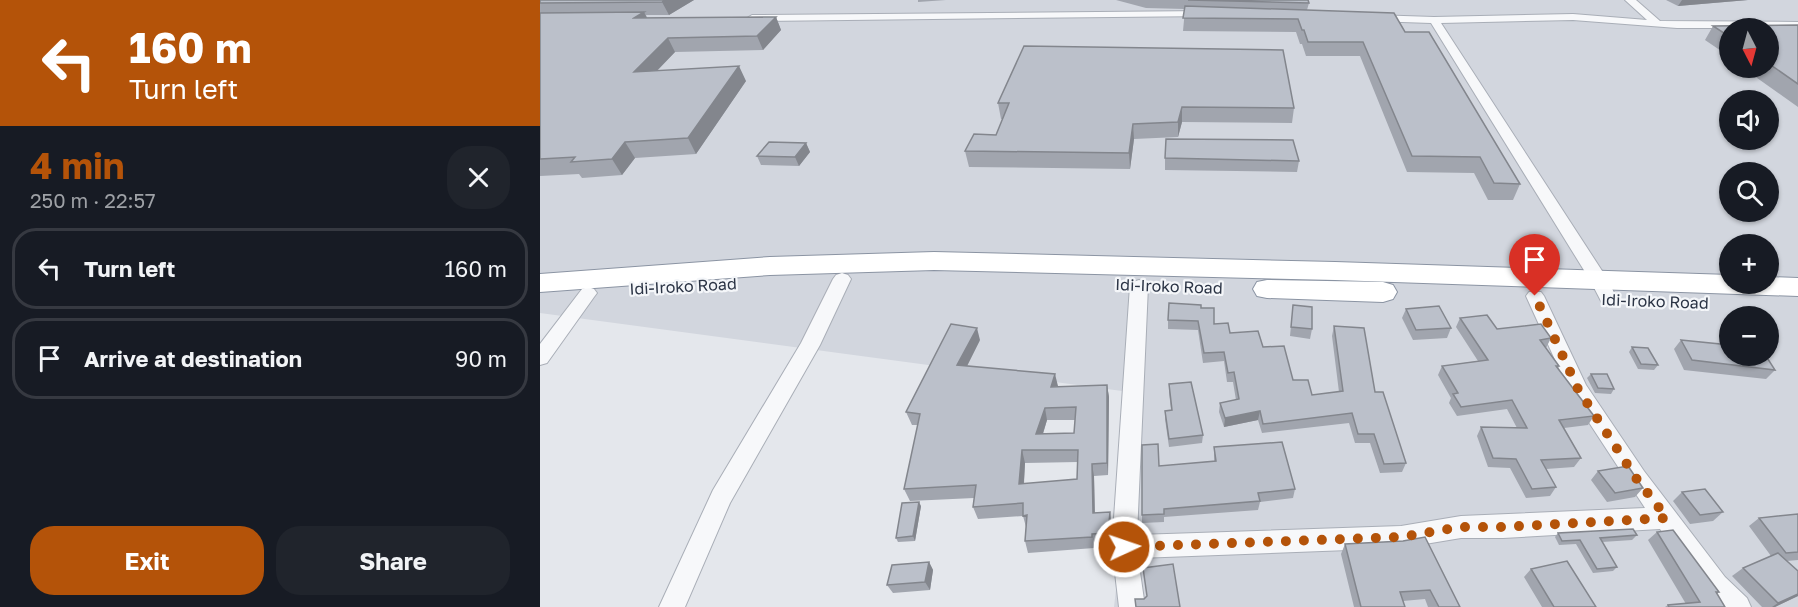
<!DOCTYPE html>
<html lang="en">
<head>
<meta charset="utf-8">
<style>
	:root { --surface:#171b24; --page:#20242c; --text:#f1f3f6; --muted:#9ea1a6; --line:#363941; --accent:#b45309 }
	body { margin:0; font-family:"Golos Text",sans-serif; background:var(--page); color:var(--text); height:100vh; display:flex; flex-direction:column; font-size:22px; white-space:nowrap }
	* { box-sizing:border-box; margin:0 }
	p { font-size:20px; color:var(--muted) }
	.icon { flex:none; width:33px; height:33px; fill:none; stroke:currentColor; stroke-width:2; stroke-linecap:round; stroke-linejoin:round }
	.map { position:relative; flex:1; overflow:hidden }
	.drawer { display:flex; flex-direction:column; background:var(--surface); width:540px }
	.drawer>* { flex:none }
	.top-card { background:#b45309; color:#fff; overflow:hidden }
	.needle { width:39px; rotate:174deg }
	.buttons { position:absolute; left:1179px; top:18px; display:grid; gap:12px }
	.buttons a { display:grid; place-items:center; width:60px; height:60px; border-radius:50%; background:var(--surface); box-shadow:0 2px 4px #0004; font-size:30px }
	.pin { position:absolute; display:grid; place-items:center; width:51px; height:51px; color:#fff; margin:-62px -26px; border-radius:50% 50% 50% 0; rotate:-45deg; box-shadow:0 0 6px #0007 }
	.pin .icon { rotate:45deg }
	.me { position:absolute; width:66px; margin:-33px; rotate:87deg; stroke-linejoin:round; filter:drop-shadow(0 0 4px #0008) }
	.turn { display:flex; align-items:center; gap:21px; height:126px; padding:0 30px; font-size:27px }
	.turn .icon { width:78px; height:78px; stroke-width:2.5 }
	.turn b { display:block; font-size:42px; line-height:51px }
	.round { display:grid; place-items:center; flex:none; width:63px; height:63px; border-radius:24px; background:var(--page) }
	.overview { display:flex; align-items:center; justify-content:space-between; height:102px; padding:0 30px }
	h1 { font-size:36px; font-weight:700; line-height:45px; color:var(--accent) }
	.button { display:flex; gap:12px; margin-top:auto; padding:12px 30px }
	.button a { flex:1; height:69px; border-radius:24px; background:var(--accent); color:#fff; font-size:24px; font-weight:700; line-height:69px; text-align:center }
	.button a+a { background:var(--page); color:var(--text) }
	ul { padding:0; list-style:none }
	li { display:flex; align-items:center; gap:18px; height:81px; margin:0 12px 9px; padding:0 18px; border:3px solid var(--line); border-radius:24px }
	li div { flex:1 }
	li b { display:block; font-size:22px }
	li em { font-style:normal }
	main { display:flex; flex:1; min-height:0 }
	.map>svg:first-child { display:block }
	.built { fill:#d2d6de; fill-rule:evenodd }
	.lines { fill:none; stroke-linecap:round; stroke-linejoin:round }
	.minor-casing { stroke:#a9aeb7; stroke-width:2 }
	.trunk-casing { stroke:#8b94a3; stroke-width:2 }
	.minor { fill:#f7f8fa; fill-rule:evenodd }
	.trunk { fill:#fff; fill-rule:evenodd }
	.wall { fill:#a1a5ae; fill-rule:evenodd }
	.shaded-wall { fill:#83868d }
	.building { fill:#bbc0ca; stroke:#83868d; stroke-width:1.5; fill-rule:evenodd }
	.route { stroke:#b45309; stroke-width:10; stroke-dasharray:0 18 }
	.labels { text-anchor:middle; stroke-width:4.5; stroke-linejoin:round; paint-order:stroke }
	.street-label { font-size:16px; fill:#2b3445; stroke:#f4f6f9 }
</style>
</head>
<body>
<main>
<section class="drawer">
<div class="top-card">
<div class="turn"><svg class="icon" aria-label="left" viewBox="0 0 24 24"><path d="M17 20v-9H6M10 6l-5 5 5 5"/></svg><div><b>160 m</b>Turn left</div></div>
</div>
<div class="overview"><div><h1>4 min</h1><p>250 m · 22:57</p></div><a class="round"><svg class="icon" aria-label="close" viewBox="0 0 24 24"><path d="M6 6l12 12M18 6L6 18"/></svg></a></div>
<ul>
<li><svg class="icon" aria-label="left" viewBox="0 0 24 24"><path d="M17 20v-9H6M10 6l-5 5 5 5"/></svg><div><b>Turn left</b></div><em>160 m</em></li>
<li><svg class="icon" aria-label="arrive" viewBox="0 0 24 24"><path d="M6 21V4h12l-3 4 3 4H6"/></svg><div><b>Arrive at destination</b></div><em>90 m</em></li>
</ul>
<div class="button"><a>Exit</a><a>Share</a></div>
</section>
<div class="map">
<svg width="1258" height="607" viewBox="0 0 1258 607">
	<rect width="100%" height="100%" fill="#e4e7ec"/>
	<!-- built -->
	<path class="built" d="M0,0h1258v607h-684l17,-150 -9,-66 -582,-78zM1190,28h38v40h-38zM1190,100h38v40h-38zM1190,172h38v40h-38zM1190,244h38v40h-38zM1190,316h38v40h-38z"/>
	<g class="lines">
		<!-- minor casing -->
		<g class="minor-casing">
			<path id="minor" d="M1085,0h11l24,21 138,1v6h-121l-104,-8 -132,3 167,257 9,19 -3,4 -6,2 -6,-2 -12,-23 -159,-257 -58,-2 -5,-3 5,-3 61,2 139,-3 74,6z
				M667,11l5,3 -1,2 -459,5 -5,-3 5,-3z
				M302,273l6,2 3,4 -31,66 -90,158 -45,104h-26l54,-117 88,-147 32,-64 3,-4z
				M599,280l6,2 3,4 -11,249 264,-9 60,-10 184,-8 -74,-113 -45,-99 3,-4h12l3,4 42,89 58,86 81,106 22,21 4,9h-32l-12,-12 -47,-66 -157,9h-42l-60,10 -263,10 7,49h-26l-7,-60 18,-261 3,-4z
				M48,287l6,2 3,4 -3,4 -47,66 -7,2v-21l42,-55z"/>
		</g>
		<!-- trunk casing -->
		<g class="trunk-casing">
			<path id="trunk" d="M394,252l401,10 395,13v9h38v-7l30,1v18l-463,-16 -401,-10 -164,5 -230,17v-18l230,-17z
				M727,280l116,2 10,3 4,7 -4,7 -10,3 -116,-4 -10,-2 -4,-7 4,-7z"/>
		</g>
		<!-- minor -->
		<use href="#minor" class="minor"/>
		<!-- trunk -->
		<use href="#trunk" class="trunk"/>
	</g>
	<!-- wall -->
	<path class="wall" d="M0,0h154l-25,15h-23l1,3 129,-1 5,13 -18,20 -88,2 -18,19 89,10 -50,73 -61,4 -13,17 -40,3 -3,-4 -39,2z
		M378,0h28l-28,2z
		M576,0h192l1,3 -2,7 98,22 115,152 -7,16h-25l-14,-27 -67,-1 -47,-116h-54l-4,-12h-2l-4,-12 -113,-1 2,-22 -39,-1z
		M1126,0h82l-70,6z
		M1258,25v82l-55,-39h25v-40h-38v29l-25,-17 8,-14z
		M458,103l296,5 -2,15 -110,-1 -4,15 -44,2 -4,30 -161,-2 -4,-16 31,-16 7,-16h-2z
		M266,143l4,9 -11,14 -38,-1 -4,-9z
		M625,158l134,3 -2,11 -132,-2z
		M753,305l19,24 -2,10 -20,-3z
		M661,308l13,16 16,9 33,14 30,33 19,15 27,-3 -7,-56 2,-10 41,66 31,71 -4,9 -22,1 -10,-30h-15l-6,-20 -87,10 -4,-13 -34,7 -5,-15 1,-9 16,-3 -3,-18h-6l-3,-21 -21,2 -5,-33 -30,-1v-9z
		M866,309l45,19 -4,10 -34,2 -11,-22z
		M920,318l37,11 54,9 -5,10 13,18 -1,2 36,48 -6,9 -24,3 17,30 -7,9 -28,2 10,18 -6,9 -24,2 -16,-30 -22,-1 -11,-31 4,-9 36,1 -10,-19 -50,7 -8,-13 2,-5 -13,-23 4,-9 36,-5 -22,-34z
		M440,340l-13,26 90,21 50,-2 2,12 -1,78 -14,1 1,37 15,-1 1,11 -1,22 -16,1v2l-66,5 -3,-12 1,-14 -3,-11 -45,3 -5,-12 1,-9 -64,3 -6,-12 14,-64h-6l-6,-13zM507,420h28l-1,13 -31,1zM538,462l-1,17 -53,5 1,-21z
		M1141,340l94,30 -9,9 -82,-9 -10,-21z
		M1092,347l26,18 -4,5 -16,-1 -9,-17z
		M1051,374l23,15 -3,5 -16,-1 -8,-15z
		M629,384l34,51 -1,8 -33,4 -4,-28v-8l6,-1 -2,-18z
		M674,447l81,42 -2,9 -33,4 -2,8 -94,7v5l-22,1v-8l17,-49 55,-5z
		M1058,471l45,17 -8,9 -28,5 -16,-22z
		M1142,492l41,20 -10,9 -23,3 -17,-23z
		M381,506l-6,35 -17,1 -2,-4z
		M1258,514v46l-11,1 11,35 -23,11h-13l-30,-31 11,-8 28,-12 -22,-30 10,-8z
		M1117,532l62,60 -2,2 8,13h-60l3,-2 18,-1 -38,-64z
		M1018,533l79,2 -5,5 -30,2 15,25 -4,4 -20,2 -17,-29 -17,1 -4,-8z
		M863,541l57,66h-32l-3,-8 -22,2 2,6h-51l-13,-53 4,-10z
		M389,562l4,8 -3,20 -37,3 -6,-8z
		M991,569l65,38h-54l-18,-30z"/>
	<!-- shaded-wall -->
	<path class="shaded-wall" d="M125,0h29l-25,15 -7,-13z
		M1142,0h66l-70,6z
		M104,12l7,14 -17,-8z
		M236,17l5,13 -18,20 -6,-14z
		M128,38l7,14 -33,34 -8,-14z
		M199,66l7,15 -50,73 -8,-16z
		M642,107v15l-4,15v-15z
		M593,124l1,15 -4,30 -1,-16z
		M85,142l10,16 -13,17 -10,-16z
		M266,143l4,9 -11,14 -4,-9z
		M437,328l3,12 -19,38 -4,-13z
		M515,374l3,12 -7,1z
		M567,385l2,12 -1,78 -1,-12z
		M505,408l2,12 -8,26 -3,-12z
		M720,411l-2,9 -34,7 1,-9z
		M482,450l3,13 -2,33 -4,-12z
		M552,464l2,12 1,49 -2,-12z
		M379,502l2,4 -6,35 -2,-5z
		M570,512l1,11 -1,22 -2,-12z
		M389,562l4,8 -3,20 -5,-8z
		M1258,594v2l-23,11h-3l6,-4z"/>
	<!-- building -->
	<path class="building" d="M0,0h125l-3,2 -122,1z
		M648,0h120l1,3z
		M645,6l209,7 11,19h24l91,152 -26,-1 -14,-26 -68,-1 -49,-114h-55l-4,-12h-2l-4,-11 -115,-1z
		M104,12l-10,6 142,-1 -19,19 -89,2 -34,34 105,-6 -51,72 -63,4 -13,17 -41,3 4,-5 -35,2v-146z
		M1258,25v59l-30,-21v-35h-38v9l-17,-11z
		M484,46l259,4 11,58 -112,-1 -4,15 -45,2 -4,29 -164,-2 9,-17 22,1 13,-32h-11z
		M626,139l127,1 6,21 -134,-3z
		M229,142l37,1 -11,14 -38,-1z
		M629,303l32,2v3h13v16l14,-1 2,10 28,-2 5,16 21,-1 9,34h15l4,15 31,-4 -9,-65 30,2 11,64h8l23,71 -22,1 -10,-30h-16l-6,-21 -89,11 -3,-13 -35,7 -5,-15 19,-4 -5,-27 -6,1 -4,-21 -20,1 -6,-32 -30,-1z
		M753,305l19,2v22l-21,-2z
		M899,306l12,22 -35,2 -10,-21z
		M947,315l10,14 44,-5 10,14 -11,2 19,26h-3l38,50 -35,4 22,38 -40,2 15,27 -24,2 -16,-30 -23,-1 -12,-31 46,1 -15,-28 -51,7 -8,-13 5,-1 -16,-27 46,-6 -28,-42z
		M411,324l26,4 -20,37 98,9 -4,13 56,-2v78l-15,1 1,49 17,-1 -2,21 -16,1v3l-67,4 2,-26 -4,1v-13l-50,4 3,-22 -72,4 16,-75 -14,-2zM536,407l-2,26 -38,1 9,-26zM482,450h56l-1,29 -58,5z
		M1141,340l49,5v11h36l9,14 -83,-10z
		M1092,347l16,1 10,17 -17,-1z
		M1051,374h16l7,15 -16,-1z
		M651,382l12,53 -34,4 -4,-28 7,-1 -3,-26z
		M742,442l13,47 -37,4 2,8 -96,8v5l-22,1v-70l16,-1 1,22 57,-5 -2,-14z
		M1088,466l15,22 -28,5 -17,-22z
		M1165,489l18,23 -23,3 -18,-23z
		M379,502l-6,34 -17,2 6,-35z
		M1258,514v38l-12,1 -27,-35z
		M1093,529l4,6 -37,3 17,29 -20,2 -17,-29 -18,1 -4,-8z
		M1133,530l46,62h-3l9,15h-56l-1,-2 32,-3 -43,-70z
		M885,537l35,70h-21l-9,-17 -30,2 5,15h-44l-16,-63 58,-3z
		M1238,553l20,18v23l-20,9 -35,-35z
		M1027,561l29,46h-42l-23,-38z
		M389,562l-4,20 -38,3 5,-20z
		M633,564l7,43h-44l-1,-8h9l3,-3 -4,-28z"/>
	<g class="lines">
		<!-- route -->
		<path class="route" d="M584,547l277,-10 60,-10h42l164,-9 -31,-40 -58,-89 -43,-93"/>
	</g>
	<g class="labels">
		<!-- street labels -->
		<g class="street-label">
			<text transform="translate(143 286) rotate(-3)" y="6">Idi-Iroko Road</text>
			<text transform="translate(629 286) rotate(2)" y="6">Idi-Iroko Road</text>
			<text transform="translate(1115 301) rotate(2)" y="6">Idi-Iroko Road</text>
		</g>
	</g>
</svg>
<div class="buttons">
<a><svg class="needle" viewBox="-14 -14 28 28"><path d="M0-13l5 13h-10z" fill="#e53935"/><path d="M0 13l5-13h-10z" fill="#9ea1a6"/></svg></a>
<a><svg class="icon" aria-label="sound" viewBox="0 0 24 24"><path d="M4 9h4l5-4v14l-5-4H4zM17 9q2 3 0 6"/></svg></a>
<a><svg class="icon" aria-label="search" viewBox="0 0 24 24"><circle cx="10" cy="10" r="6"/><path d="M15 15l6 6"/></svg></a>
<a>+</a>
<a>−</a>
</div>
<div class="pin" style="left:995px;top:296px;background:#d93025"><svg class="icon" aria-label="arrive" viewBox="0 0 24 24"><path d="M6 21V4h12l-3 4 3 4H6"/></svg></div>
<svg class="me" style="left:584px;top:547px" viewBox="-20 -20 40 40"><circle r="17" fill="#b45309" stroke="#fff" stroke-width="3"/><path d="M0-11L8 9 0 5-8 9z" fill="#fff"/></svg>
</div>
</main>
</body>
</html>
